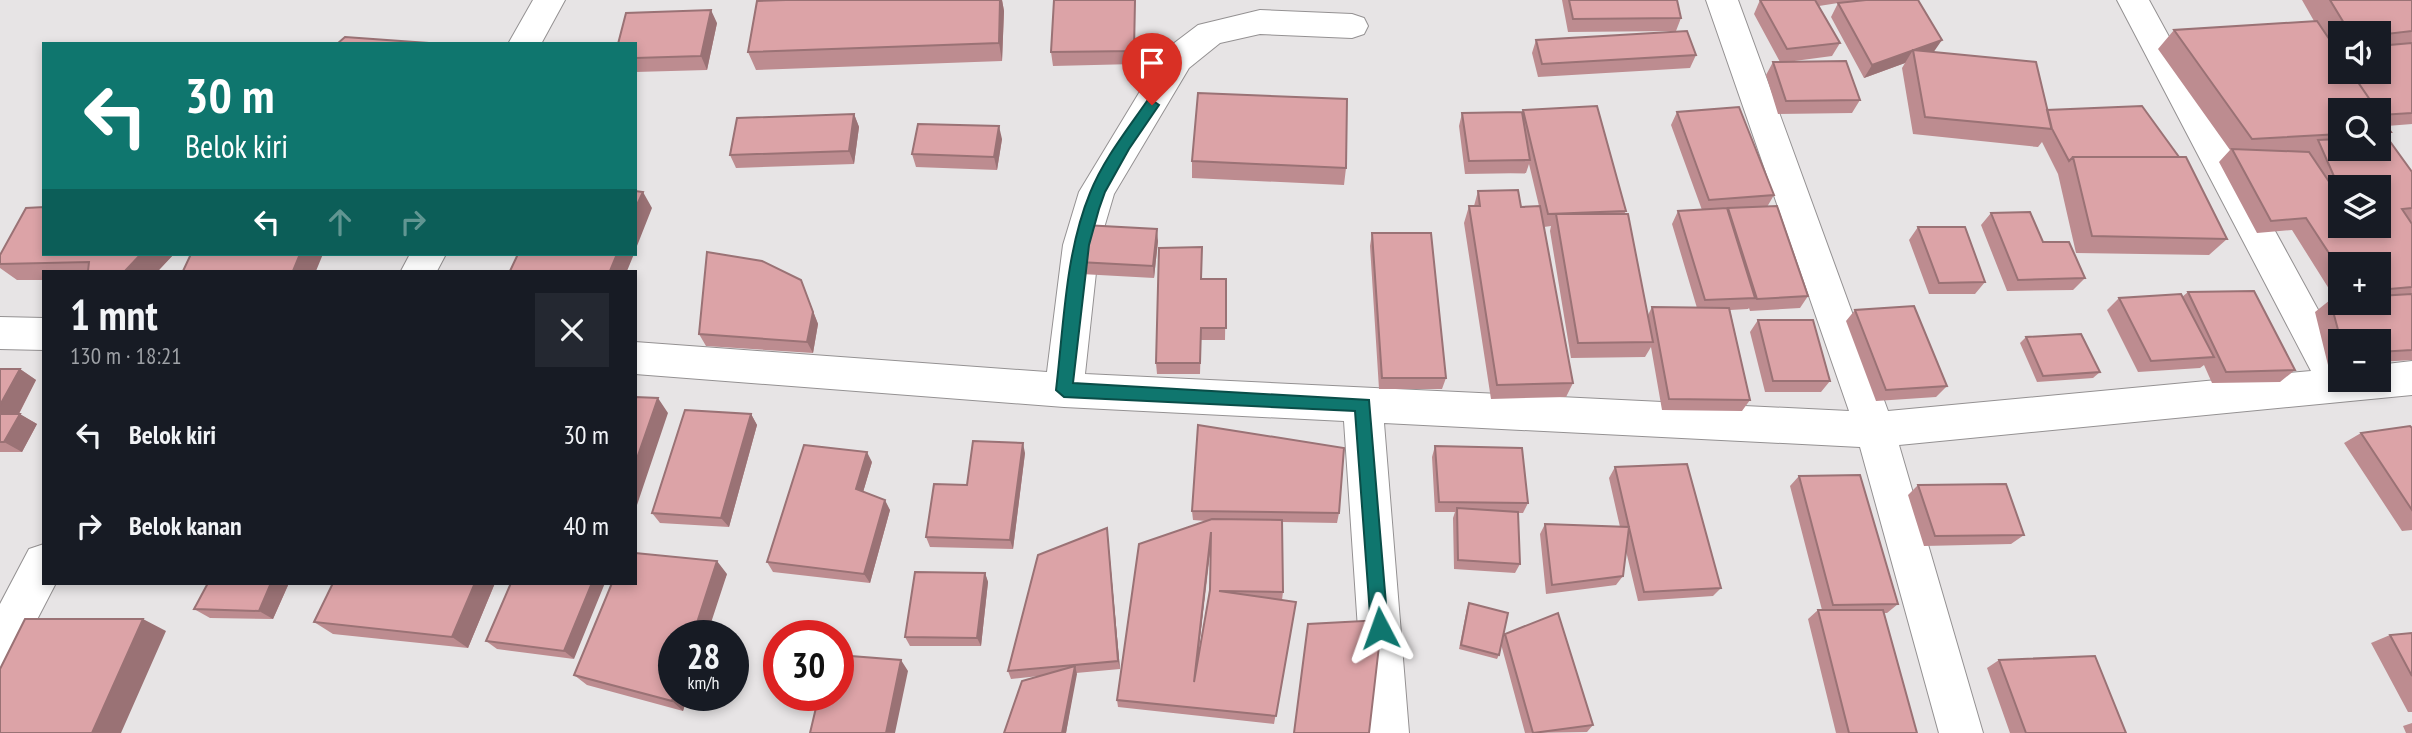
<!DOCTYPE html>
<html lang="id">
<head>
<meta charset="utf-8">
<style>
	:root { --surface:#171b24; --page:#242831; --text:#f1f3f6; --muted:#9ea1a6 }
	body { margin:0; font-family:"PT Sans Narrow",sans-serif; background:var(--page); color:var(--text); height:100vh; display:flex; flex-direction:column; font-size:26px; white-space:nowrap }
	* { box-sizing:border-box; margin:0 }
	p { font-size:23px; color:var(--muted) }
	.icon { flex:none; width:38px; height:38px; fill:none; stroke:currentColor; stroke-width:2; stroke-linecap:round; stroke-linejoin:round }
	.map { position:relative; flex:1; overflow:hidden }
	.side { position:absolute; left:42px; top:270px; width:595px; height:315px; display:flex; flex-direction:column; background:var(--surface); border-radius:0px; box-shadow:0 4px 10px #0003 }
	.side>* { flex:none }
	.top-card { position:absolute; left:42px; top:42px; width:595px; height:214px; border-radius:0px; box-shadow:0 4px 10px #0003; background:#0f766e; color:#fff; overflow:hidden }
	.fabs { position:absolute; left:2328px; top:21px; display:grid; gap:14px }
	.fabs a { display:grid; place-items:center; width:63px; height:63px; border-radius:0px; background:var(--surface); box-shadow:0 4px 10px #0003; font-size:35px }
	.speed { position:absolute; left:658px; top:620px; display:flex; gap:14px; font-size:35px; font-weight:700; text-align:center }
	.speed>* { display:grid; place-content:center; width:91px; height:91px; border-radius:50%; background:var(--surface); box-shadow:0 4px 10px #0003; line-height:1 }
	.speed small { font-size:18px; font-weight:400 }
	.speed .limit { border:10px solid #d22; background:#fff; color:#111 }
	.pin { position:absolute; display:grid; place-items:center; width:60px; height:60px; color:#fff; margin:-72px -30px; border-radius:50% 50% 50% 0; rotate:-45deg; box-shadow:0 0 7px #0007 }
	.pin .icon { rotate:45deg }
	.me { position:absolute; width:77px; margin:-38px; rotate:356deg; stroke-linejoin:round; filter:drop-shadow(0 0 5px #0008) }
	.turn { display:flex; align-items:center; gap:24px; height:147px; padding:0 28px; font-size:32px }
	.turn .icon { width:91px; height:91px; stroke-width:2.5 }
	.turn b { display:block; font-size:49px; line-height:60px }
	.lanes { display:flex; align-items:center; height:66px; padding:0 28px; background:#0003; justify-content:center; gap:35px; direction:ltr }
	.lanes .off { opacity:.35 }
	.round { display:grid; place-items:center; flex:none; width:74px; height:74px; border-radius:0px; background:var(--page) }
	.headline { display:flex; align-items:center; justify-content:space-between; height:119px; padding:0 28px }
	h1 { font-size:42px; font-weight:700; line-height:52px }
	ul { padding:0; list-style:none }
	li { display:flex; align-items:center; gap:21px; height:91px; padding:0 28px }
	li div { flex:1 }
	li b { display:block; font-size:26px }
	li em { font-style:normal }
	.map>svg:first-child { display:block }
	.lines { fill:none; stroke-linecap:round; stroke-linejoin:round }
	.minor-casing { stroke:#949192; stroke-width:2 }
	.minor { fill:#fff; fill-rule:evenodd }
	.wall { fill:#bd8c90; fill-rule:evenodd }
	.shaded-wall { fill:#9a7275 }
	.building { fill:#dca3a7; stroke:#9a7275; stroke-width:2; fill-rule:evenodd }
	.route { fill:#0f766e; stroke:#0a4d48; stroke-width:2 }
</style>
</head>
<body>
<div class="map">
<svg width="2412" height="733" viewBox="0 0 2412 733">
	<rect width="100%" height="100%" fill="#e7e4e5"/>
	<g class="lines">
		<!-- minor casing -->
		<g class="minor-casing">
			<path id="minor" d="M533,0h32l-24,44h-33z
				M1706,0h32l150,411 423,-40 -194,-371h32l191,350v30h38v-15l34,-4v34l-513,50 84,288h-44l-79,-286 -476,-24 25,310h-44l-21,-312 -280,-14 -429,-33v-32l412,30 16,-127 16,-53 86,-142 33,-25 62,-15 92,4 12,4 4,8 -4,8 -12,4 -92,-4 -40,9 -31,25 -75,126 -15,51 -14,129 764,37z
				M410,254h36l-9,17h-36z
				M0,317l44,1v32l-44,-1z
				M44,544v39h12l-41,79 -15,6v-64l29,-55z"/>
		</g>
		<!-- minor -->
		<use href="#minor" class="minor"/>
	</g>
	<!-- wall -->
	<path class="wall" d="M786,0h216l2,11 -2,50 -246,9 -8,-18z
		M1135,0v64l-82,2 -2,-14z
		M1562,0h115l4,18 -5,13 -108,1z
		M1760,0h158l15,52 114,58 180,129 -18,16 -133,-2 -18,-79 -16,-32 -4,5 -125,-13 -11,-66 3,-5 -41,15 -33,-61 7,-14 -19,3 21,37 -8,13 -45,6 73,38 -8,13 -74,1 -12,-39 7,-13h7l-26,-48z
		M2302,0h110v124l-25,2 4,6 -5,4 26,36v188l-34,2v-21h-38v24h-12l-13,-53 15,-12h6l-44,-70 -35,3 -38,-71 11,-12 -72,-101 16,-19 140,-9zM2340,33h38v39h-38zM2340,110h38v39h-38zM2340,187l38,39h-38zM2340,264h38v39h-38z
		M717,23l-10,47 -72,2v-28z
		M1536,40l160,15 -6,13 -152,9 -6,-24z
		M1523,110l103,101 -2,3 24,101 4,-8 45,1 -25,-84 6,-13 24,-1 -31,-85 6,-13 97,83 -7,12 41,89 -8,12 -50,3 -1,-3 -1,1 -18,1 20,90 -8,11 -80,-1 -11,-63 -6,10 -74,1 -21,-127 1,-5 -7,1 29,156 -7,14 -75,2 -27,-176 5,-17h5l4,-15 43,16 18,-1 -10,-42 -3,9 -61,1 -6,-48 3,-13h60z
		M854,114l5,13 -5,37 -118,4 -6,-13z
		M1002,139l-5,31 -81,-3 -4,-13z
		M1192,161l154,7 -2,17 -152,-7z
		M1991,213l52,29 42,36 -12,12 -66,1 -26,-66z
		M1918,227l67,55 -10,12h-46l-20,-54z
		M1372,233l74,145 -4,11h-63l-9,-143z
		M1158,241l-4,37 -73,-4 -2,-12z
		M44,254h130l-16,17h-114v9h-27l-17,-12v-13z
		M1201,279h25l-1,61h-24l-1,34h-43l-1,-11z
		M801,280l17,44 -5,29 -107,-7 -7,-12z
		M2188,292l107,78 -15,12 -68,1 -8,-18 -4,3 -62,4 -31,-62 12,-12 63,-1z
		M1855,310l92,76 -11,11 -60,4 -30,-80z
		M1758,320l72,61 -9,11h-56l-15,-60z
		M2026,337l74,35 -7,6 -56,4 -17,-39z
		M0,369h20l16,11 -17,34 18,10 -15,28h-22z
		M751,414l6,11 -28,102 -69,-4 -8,-10z
		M2412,428v102l-10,1 -58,-88 17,-10z
		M1435,446l93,57 -5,10h-5l2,51 -5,9 -61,-4 -1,-51 2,-6h-20l-3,-55z
		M1025,453l-12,96 -83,-2 -4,-10 41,-52z
		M872,462l-9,30 27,18 -20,73 -97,-11 -6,-10z
		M1615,467l106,121 -8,8 -75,5 -12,-50 -3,25 -7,9 -70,9 -6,-60 5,-10 75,3 -11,-49z
		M1799,476l99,128 -11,9h-3l33,120h-81l-28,-114 10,-9h4l-32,-124z
		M1918,485l106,50 -13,9 -87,2 -16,-51z
		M1192,511l147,2 -2,10 -54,-1v70l-1,8 14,2 -22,122 -156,-17 -1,-7 89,-179 -13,-1zM1211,543l-1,47 -13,74 12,-101z
		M1107,528l13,141 -44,4 -10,60h-62l35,-57 -28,3 -3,-8z
		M985,573l3,9 -7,64h-71l-5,-9z
		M727,574l-53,121h14l-5,16 -96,-26 -13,-10z
		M289,583l-16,36 -63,-1 -16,-9z
		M333,583h162l-27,65 -135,-14 -19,-12z
		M511,583l63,76 -77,-10 -11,-8z
		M1469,603l33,36 3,-5 88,91 -6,7 -62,1 -24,-89 -2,11 -2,4 -38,-10 8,-41z
		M2412,633v79h-4l-37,-69 19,-8z
		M1999,660l127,73h-116l-23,-65z
		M2412,723v10h-6l-3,-7z"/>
	<!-- shaded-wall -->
	<path class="shaded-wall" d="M1000,0h2l2,11 -2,50 -3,-18z
		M1135,0v64l-1,-13z
		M711,10l6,13 -10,47 -6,-14z
		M1942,40l-9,13 -20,-3 -8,13 -41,15 8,-13z
		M854,114l5,13 -5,37 -5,-13z
		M999,126l3,13 -5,31 -3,-13z
		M643,192l9,16 -17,43v-42z
		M1157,229l1,12 -4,37 -1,-12z
		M141,254h33l-16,17h-33z
		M300,254h23l-7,17h-23z
		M617,254h17l-7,17h-17z
		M801,280l17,44 -5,29 -6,-11z
		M20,369l16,11 -23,45 -13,-8v-12z
		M658,398l10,15 -33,98v-47z
		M20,414l17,10 -15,28 -18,-10z
		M751,414l6,11 -28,102 -8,-9z
		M1023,443l2,10 -12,96 -3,-9z
		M867,452l5,10 -11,37 -5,-10z
		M885,500l5,10 -20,73 -6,-9z
		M1107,528l1,10 12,131 -2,-8z
		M1211,532v9l-17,149v-8z
		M717,561l10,13 -20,61h-14z
		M985,573l3,9 -7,64 -4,-8z
		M271,583h18l-16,36 -14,-8z
		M475,583h20l-27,65 -16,-11z
		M592,583h13l-31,76 -10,-8z
		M143,619l23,12 -45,102h-29z
		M901,660l7,11 -13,62h-9z
		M1075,666l2,8 -11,59h-4z
		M674,695h14l-5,16 -11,-10z"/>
	<!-- building -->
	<path class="building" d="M786,0h214l-1,43 -251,9 9,-51z
		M1054,0h81l-1,51 -83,1z
		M1569,0h108l4,18 -108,1z
		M1760,0h55l25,43 -53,6z
		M1866,0h52l24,40 -70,25 -34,-62z
		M2330,0h82v31l-34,4v-2h-28z
		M711,10l-10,46 -66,2v-14h-17l8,-31z
		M2317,21l23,34v17h11l26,38h-37v24l-88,5 -78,-109z
		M1687,31l9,24 -154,9 -6,-24z
		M345,37l83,6v1h-91z
		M2412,43v70l-32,2 -2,-5h-1l-26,-38h27v-26z
		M1913,50l123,12 16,67 -127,-12z
		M1846,61l14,39 -74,1 -13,-39z
		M1198,93l149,6 -1,69 -154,-7z
		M1597,106l29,105 -78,3 -25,-104z
		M2142,106l37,51h-106l-4,4 -18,-34 -4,-17z
		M1739,107l35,88 -65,5 -32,-88z
		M1522,112l8,48 -61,1 -7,-48z
		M2378,113l13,19h-13z
		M854,114l-5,37 -119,4 7,-37z
		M918,124l81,2 -5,31 -82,-3z
		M2378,136h8l26,36v36l-10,1 10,15v63l-34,3v-26h-38v6l-34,-52 -35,3 -39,-72 77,3 31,46v28h38v-39h-38v3l-22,-50 22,-1v10h38z
		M2073,157h113l41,82 -135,-3z
		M1518,190l3,17 19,-1 33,177 -76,2 -28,-179h11l-2,-15z
		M635,191l8,1 -8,17z
		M1777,206l31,90 -51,3 -29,-91z
		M44,207v47h97l-16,17h-37l1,-9 -89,2v-9l26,-47z
		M1727,208l28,90 -50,2 -27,-89z
		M2030,212l13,30h26l16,36 -67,2 -27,-67z
		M1556,214h72l25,128 -75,1z
		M1084,225l73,4 -4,37 -74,-4z
		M1918,227h47l20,55 -46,1z
		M1372,233h59l15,145h-64z
		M1202,247l-1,32h25v49h-25l-1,35h-44l3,-115z
		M707,252l55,9 39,19 12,32 -6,30 -108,-8z
		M191,254h109l-7,17h-110z
		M518,254h99l-7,17h-100z
		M2254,291l41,79 -69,2 -38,-80z
		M2181,294l33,63 -63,4 -32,-63z
		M2412,294v56l-34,2v-11h-37l-11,-41 10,-1v4h38v-7z
		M1914,306l33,80 -61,4 -31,-80z
		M1652,307l77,1 21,92 -81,-1z
		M1758,320h55l17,61h-57z
		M2081,334l19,38 -57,4 -17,-39z
		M0,369h20l-20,36z
		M635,397l23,1 -23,66z
		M685,410l66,4 -30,104 -69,-5z
		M0,414h20l-16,28h-4z
		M1198,425l146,23 -5,65 -147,-2z
		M2410,426l2,2v82l-51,-77z
		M973,441l50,2 -13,97 -84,-3 8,-53 33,1z
		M804,445l63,7 -11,37 29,11 -21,74 -97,-12z
		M1435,446l87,2 6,55 -89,-1z
		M1687,464l34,124 -77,4 -29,-125z
		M1860,475l38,129 -65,1 -34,-129z
		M2006,484l18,51 -89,1 -17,-51z
		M1457,508l61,4 2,52 -62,-4z
		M1212,519l70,1 1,72 -64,-1 77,11 -20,114 -159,-16 22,-156zM1211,532l-1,58 -16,92z
		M1545,524l84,3 -6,49 -71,9z
		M1107,528l11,133 -110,10 30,-116z
		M635,553l82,8 -24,74h-19v60l-2,6 -98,-26 38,-92h23z
		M915,572l70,1 -8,65 -72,-1z
		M208,583h63l-12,28 -65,-2z
		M333,583h142l-23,54 -138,-15z
		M511,583h81l-28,68 -78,-10z
		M1469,603l39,10 -9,42 -38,-10z
		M1818,610h65l34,123h-68z
		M1558,613l35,112 -60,8 -28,-99z
		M25,619h118l-51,114h-92v-64z
		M1382,620l-13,113h-75l14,-109z
		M2412,633v43l-22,-41z
		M838,655l63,5 -15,73h-76l9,-38h19z
		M2095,656l31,77h-100l-27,-73z
		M1075,666l-13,67h-58l18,-52z"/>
	<!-- route -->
	<path class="route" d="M1152,100l7,5 -30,44 -24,43 -6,17 -10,36 -16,138 296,17 19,228 -2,6 -6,3 -7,-3 -2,-6 -16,-217 -291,-14 -8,-7c8,-66 9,-136 34,-197 13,-33 37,-63 57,-92z"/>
</svg>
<div class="fabs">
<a><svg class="icon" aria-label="sound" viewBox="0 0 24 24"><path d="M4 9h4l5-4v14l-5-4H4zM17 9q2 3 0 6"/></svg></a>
<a><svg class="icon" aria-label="search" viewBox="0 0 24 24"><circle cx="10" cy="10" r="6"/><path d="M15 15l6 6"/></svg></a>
<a><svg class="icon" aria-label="layers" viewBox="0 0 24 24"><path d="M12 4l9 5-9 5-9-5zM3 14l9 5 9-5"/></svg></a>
<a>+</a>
<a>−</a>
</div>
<div class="speed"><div>28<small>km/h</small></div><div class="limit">30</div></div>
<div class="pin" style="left:1152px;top:105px;background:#d93025"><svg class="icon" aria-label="arrive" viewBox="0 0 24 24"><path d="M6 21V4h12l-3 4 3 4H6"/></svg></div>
<svg class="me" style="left:1380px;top:628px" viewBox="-20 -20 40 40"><path d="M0-17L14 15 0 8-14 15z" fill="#0f766e" stroke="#fff" stroke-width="4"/></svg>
<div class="top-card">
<div class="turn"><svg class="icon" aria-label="left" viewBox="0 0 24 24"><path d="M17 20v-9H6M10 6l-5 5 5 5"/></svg><div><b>30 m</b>Belok kiri</div></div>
<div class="lanes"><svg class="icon" aria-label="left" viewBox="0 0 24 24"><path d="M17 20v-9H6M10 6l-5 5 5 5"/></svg><svg class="icon off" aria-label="ahead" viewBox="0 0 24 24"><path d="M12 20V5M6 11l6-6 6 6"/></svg><svg class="icon off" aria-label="right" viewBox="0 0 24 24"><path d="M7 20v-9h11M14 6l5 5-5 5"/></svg></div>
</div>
<section class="side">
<div class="headline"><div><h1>1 mnt</h1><p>130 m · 18:21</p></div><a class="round"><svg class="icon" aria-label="close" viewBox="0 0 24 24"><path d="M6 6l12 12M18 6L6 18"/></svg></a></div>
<ul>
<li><svg class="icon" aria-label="left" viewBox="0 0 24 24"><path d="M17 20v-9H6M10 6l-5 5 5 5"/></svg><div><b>Belok kiri</b></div><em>30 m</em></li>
<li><svg class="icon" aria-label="right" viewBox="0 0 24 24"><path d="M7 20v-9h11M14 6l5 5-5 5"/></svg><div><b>Belok kanan</b></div><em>40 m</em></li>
</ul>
</section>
</div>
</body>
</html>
